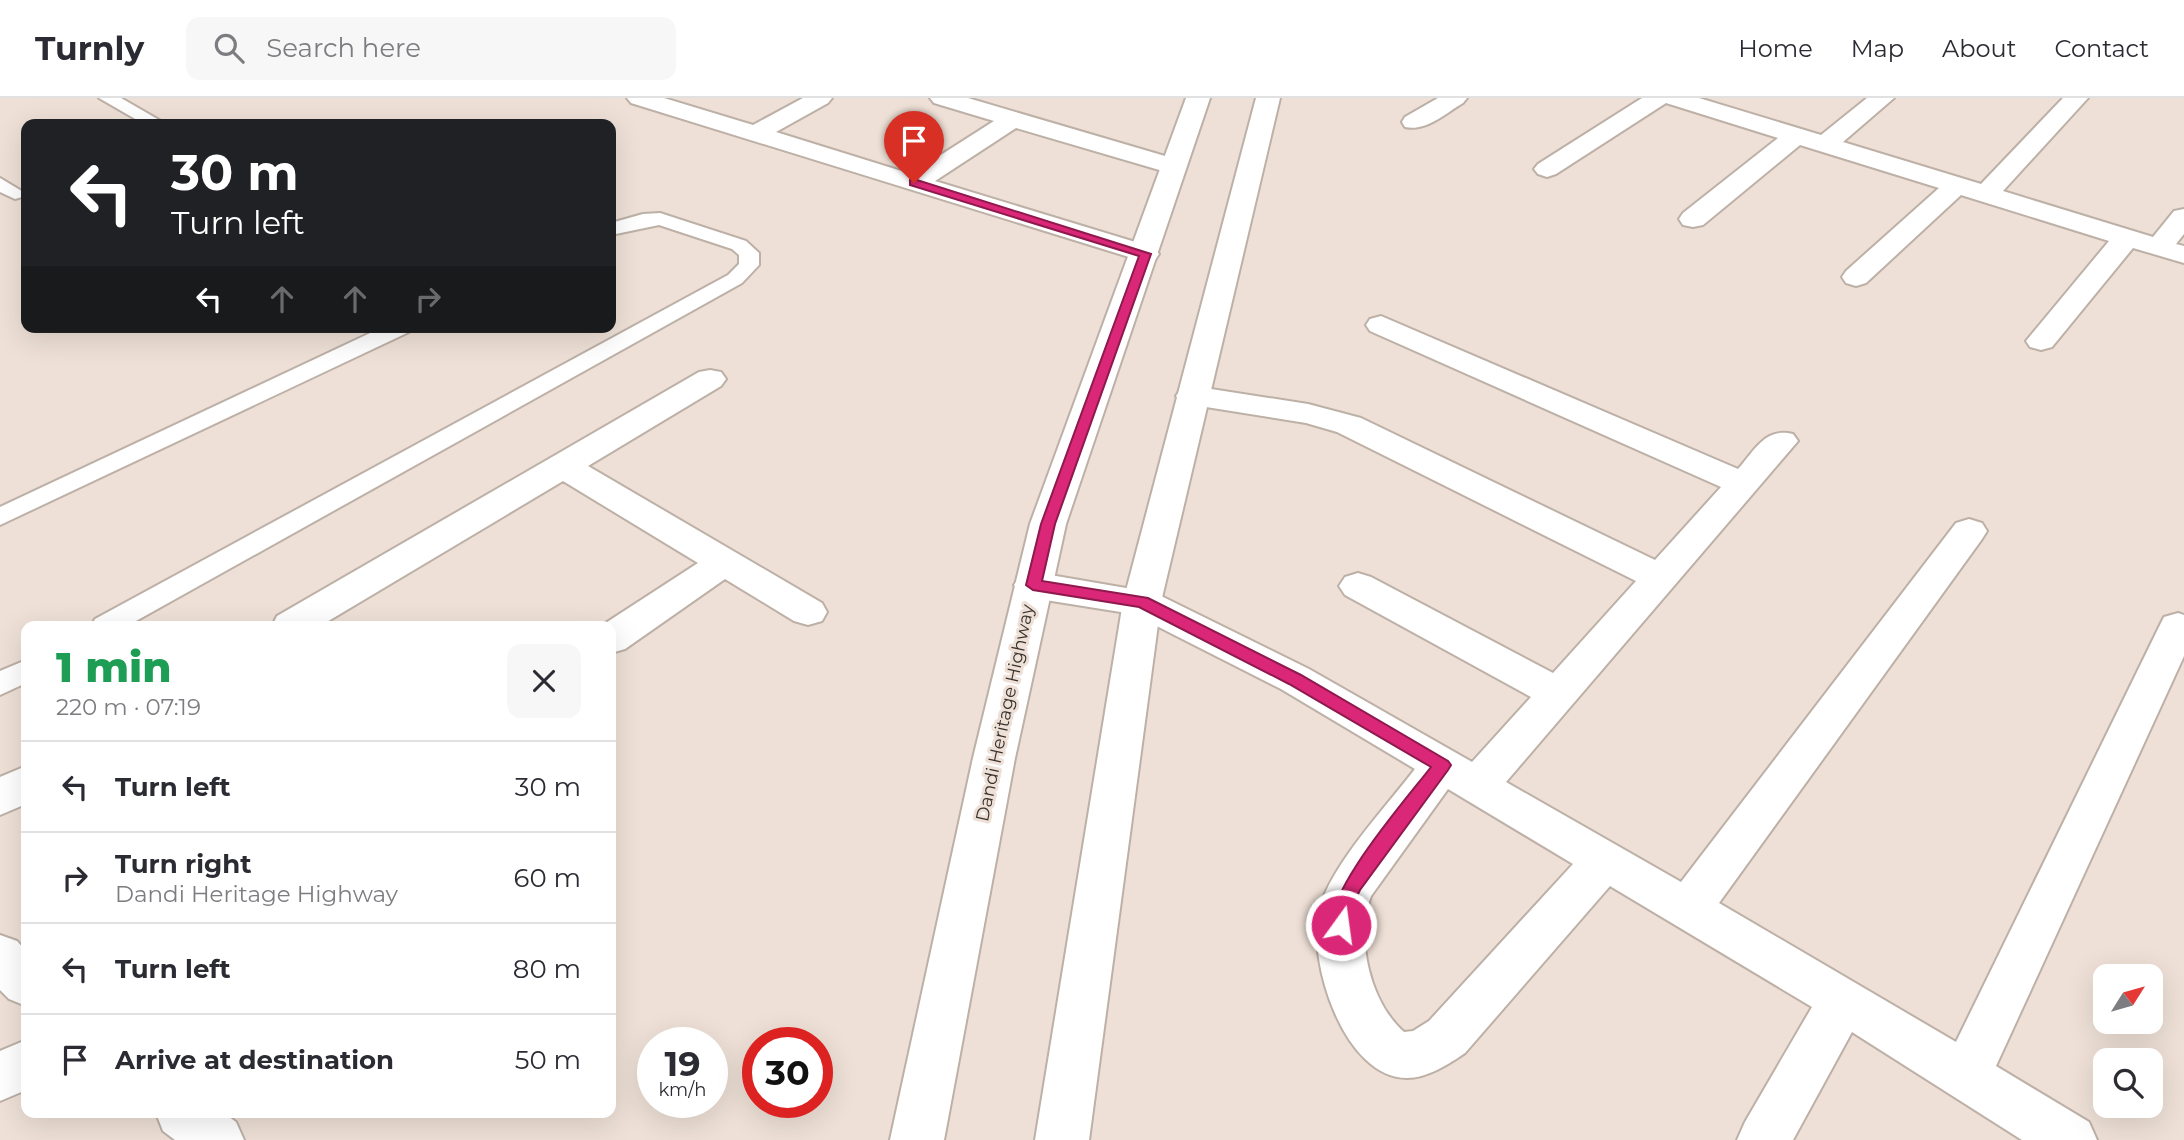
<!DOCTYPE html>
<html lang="en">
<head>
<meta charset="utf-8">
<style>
	:root { --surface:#fff; --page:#f7f7f7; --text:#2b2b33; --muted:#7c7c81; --line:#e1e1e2 }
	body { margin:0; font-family:Montserrat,sans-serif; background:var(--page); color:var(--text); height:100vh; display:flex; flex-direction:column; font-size:26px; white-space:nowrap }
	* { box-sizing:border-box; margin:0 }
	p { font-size:23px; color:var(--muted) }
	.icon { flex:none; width:38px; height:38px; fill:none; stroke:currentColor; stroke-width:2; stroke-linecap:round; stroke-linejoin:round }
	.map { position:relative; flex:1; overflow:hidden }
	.side { position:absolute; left:21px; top:523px; width:595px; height:497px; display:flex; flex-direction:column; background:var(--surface); border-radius:14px; box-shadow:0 7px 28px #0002 }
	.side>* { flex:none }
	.guide { position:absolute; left:21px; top:21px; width:595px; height:214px; border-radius:14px; box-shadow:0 7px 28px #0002; background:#202124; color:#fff; overflow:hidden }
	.needle { width:46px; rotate:53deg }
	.controls { position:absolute; left:2093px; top:866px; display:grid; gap:14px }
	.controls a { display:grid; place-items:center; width:70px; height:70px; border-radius:14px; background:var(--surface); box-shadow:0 7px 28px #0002; font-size:35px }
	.speed { position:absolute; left:637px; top:929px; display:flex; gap:14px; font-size:35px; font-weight:700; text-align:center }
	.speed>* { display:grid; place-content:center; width:91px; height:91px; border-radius:50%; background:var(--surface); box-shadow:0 7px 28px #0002; line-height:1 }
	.speed small { font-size:18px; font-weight:400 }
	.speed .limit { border:10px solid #d22; background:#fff; color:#111 }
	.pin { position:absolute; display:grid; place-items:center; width:60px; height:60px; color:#fff; margin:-72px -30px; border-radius:50% 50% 50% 0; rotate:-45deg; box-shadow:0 0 7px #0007 }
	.pin .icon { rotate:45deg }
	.me { position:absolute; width:77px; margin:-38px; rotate:14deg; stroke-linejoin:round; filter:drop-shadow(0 0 5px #0008) }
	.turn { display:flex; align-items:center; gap:24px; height:147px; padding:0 35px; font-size:32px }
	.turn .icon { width:91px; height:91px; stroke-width:2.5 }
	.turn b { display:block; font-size:49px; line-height:60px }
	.lanes { display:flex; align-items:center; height:66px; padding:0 35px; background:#0003; justify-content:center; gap:35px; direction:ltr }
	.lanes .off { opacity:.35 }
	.round { display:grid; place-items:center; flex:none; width:74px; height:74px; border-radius:14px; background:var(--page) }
	.summary { display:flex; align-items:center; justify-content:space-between; height:119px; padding:0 35px }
	h1 { font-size:42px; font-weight:800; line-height:52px; color:#1e9e55 }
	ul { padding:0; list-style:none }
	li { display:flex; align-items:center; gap:21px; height:91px; padding:0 35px; border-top:2px solid var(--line) }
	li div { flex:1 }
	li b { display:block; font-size:26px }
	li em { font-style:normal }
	header { display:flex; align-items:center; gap:42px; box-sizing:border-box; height:98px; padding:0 35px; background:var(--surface); border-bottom:2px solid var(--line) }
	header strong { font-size:33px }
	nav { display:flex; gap:38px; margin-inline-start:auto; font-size:24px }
	.search { width:490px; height:63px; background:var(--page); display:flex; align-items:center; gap:18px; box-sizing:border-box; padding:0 24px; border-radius:14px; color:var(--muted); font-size:26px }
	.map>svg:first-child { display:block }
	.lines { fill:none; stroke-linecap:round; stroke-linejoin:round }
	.service-casing { stroke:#bdb0a6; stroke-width:4 }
	.minor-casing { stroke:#bdb0a6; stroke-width:4 }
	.tertiary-casing { stroke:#bdb0a6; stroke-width:4 }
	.primary-casing { stroke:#bdb0a6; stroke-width:4 }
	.service { fill:#fff; fill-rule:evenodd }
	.minor { fill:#fff; fill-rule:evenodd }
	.tertiary { fill:#fff; fill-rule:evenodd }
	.primary { fill:#fff; fill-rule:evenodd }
	.route { fill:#db2777; stroke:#8e194d; stroke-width:2 }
	.labels { text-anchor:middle; stroke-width:6; stroke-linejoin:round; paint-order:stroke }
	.street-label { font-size:18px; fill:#37322e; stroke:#eee0d6 }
</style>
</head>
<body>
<header>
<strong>Turnly</strong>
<div class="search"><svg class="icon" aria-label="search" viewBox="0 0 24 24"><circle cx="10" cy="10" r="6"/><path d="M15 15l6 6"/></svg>Search here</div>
<nav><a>Home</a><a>Map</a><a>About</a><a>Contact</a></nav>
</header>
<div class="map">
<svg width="2184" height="1042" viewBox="0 0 2184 1042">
	<rect width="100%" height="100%" fill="#eee0d6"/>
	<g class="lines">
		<!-- service casing -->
		<g class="service-casing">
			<path id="service" d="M99,0h22l45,26h-22z
				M0,80l25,15 -3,4 -7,2 -15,-7z
				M660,115l86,28 13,12v12l-17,18 -615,343h-36l4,-7 633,-344 11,-11v-9l-7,-6 -73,-24 -48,10v-12l32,-9z
				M383,229h29l-3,5 -409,193v-18z
				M26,562v23l-26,12v-24z"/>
		</g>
		<!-- minor casing -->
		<g class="minor-casing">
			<path id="minor" d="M627,0h37l89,27 50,-27h29l-4,5 -52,29 135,42 83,-53 -60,-18 -4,-5h38l214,63 4,5 -4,5 -9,3 -157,-46 -81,53 220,67 4,6 -4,6 -10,2 -514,-159z
				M1438,0h29l-4,5c-17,10 -37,29 -58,24l-3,-5 3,-5z
				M1642,0h57l122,37 46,-37h27l-51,44 138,42 82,-86h25l-85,93 150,46 21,-26 10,-2v25l-8,10 8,2v17l-51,-15 -81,99 -11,3 -11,-3 -4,-6 83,-100 -148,-46 -95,88 -10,3 -10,-3 -4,-6 4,-6 93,-83 -139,-43 -97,80 -10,2 -10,-2 -4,-6 4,-6 95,-75 -112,-35 -110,71 -9,3 -9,-3 -4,-5 4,-5z
				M1381,218l357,153c17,-19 27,-42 55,-35l5,7 -292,341 175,100 275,-359 13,-4 13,4 5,8 -5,8 -263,364 237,139 203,-415 5,-10 14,-4 6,2v41l-188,410 93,56 8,18h-75l-170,-108 -59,108h-56l8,-18 67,-115 -202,-121 -145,167c-16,11 -38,25 -58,25 -63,0 -100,-117 -88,-168 12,-45 66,-102 96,-141l-134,-80 -148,-75 -100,-16 -13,-4 -6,-9 6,-9 13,-4 122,21 154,76 163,93 59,-65 -186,-102 -6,-9 6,-9 13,-4 13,4 182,96 83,-92 -299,-149 -31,-9 -125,-20 -5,-7 5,-7 11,-3 116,18 53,14 294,142 66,-73 -351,-156 -4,-6 4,-6zM1448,691l125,75 -144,157 -16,10 -9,1c-34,-30 -49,-93 -33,-136z
				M710,272l11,2 5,7 -5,7 -133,80 234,137 5,9 -5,9 -14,4 -14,-4 -69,-42 -100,70 -14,4v-27h-10l97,-63 -135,-82 -243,145h-48l5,-10 422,-244z
				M26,668v38l-26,11v-38z
				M26,942v50l-26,11v-50z"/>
		</g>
		<!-- tertiary casing -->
		<g class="tertiary-casing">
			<path id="tertiary" d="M0,837l17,6 9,10v55l-17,-7 -9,-9z
				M156,1015h68l12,9 8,18h-69l-12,-9z"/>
		</g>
		<!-- primary casing -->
		<g class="primary-casing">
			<path id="primary" d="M1186,0h24l-144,426 -51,234 -71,382h-54l83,-382 57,-234z
				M1256,0h24l-119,504 -72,538h-54l88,-538z"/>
		</g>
		<!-- service -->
		<use href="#service" class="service"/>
		<!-- minor -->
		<use href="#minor" class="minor"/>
		<!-- tertiary -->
		<use href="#tertiary" class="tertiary"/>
		<!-- primary -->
		<use href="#primary" class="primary"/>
	</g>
	<!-- route -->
	<path class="route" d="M910,82h7l234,74 -96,270 -13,57 106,17 153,77 147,86 3,4 -3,5 -88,120 -6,12 -6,29 -7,3 -7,-3c-16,-32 75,-135 97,-164l-142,-83 -150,-77 -106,-17 -7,-5 15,-61 98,-268 -229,-71z"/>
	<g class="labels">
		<!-- street labels -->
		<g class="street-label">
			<text transform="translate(1005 615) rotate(-78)" y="6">Dandi Heritage Highway</text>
		</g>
	</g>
</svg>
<div class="controls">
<a><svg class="needle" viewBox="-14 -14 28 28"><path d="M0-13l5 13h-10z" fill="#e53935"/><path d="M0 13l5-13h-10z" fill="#7c7c81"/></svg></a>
<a><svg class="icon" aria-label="search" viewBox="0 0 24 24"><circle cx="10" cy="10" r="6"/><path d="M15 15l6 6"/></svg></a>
</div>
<div class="speed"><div>19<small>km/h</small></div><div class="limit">30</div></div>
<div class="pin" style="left:914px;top:85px;background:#d93025"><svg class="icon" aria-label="arrive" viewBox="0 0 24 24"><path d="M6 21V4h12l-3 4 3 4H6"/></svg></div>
<svg class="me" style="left:1341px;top:827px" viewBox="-20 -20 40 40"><circle r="17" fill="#db2777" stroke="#fff" stroke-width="3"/><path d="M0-11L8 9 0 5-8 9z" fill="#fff"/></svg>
<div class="guide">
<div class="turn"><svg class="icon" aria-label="left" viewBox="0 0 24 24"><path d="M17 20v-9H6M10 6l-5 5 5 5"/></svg><div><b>30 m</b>Turn left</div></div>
<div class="lanes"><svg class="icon" aria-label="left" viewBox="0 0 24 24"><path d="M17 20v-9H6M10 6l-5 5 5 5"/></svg><svg class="icon off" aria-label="ahead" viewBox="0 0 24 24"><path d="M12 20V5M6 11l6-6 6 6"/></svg><svg class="icon off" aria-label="ahead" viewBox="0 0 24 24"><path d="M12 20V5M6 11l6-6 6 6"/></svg><svg class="icon off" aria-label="right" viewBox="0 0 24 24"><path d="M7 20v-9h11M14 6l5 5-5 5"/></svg></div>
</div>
<section class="side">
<div class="summary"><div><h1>1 min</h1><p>220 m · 07:19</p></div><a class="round"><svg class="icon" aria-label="close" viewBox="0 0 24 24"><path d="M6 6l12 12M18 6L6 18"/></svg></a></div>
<ul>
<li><svg class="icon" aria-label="left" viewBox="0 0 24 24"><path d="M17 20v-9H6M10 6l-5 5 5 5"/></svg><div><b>Turn left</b></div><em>30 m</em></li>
<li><svg class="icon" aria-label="right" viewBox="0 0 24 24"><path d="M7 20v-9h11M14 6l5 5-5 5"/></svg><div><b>Turn right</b><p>Dandi Heritage Highway</p></div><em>60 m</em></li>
<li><svg class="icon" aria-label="left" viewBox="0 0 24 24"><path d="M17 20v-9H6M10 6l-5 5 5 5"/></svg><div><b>Turn left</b></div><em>80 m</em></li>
<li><svg class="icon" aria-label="arrive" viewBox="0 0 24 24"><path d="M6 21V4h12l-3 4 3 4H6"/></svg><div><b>Arrive at destination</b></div><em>50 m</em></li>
</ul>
</section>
</div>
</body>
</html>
